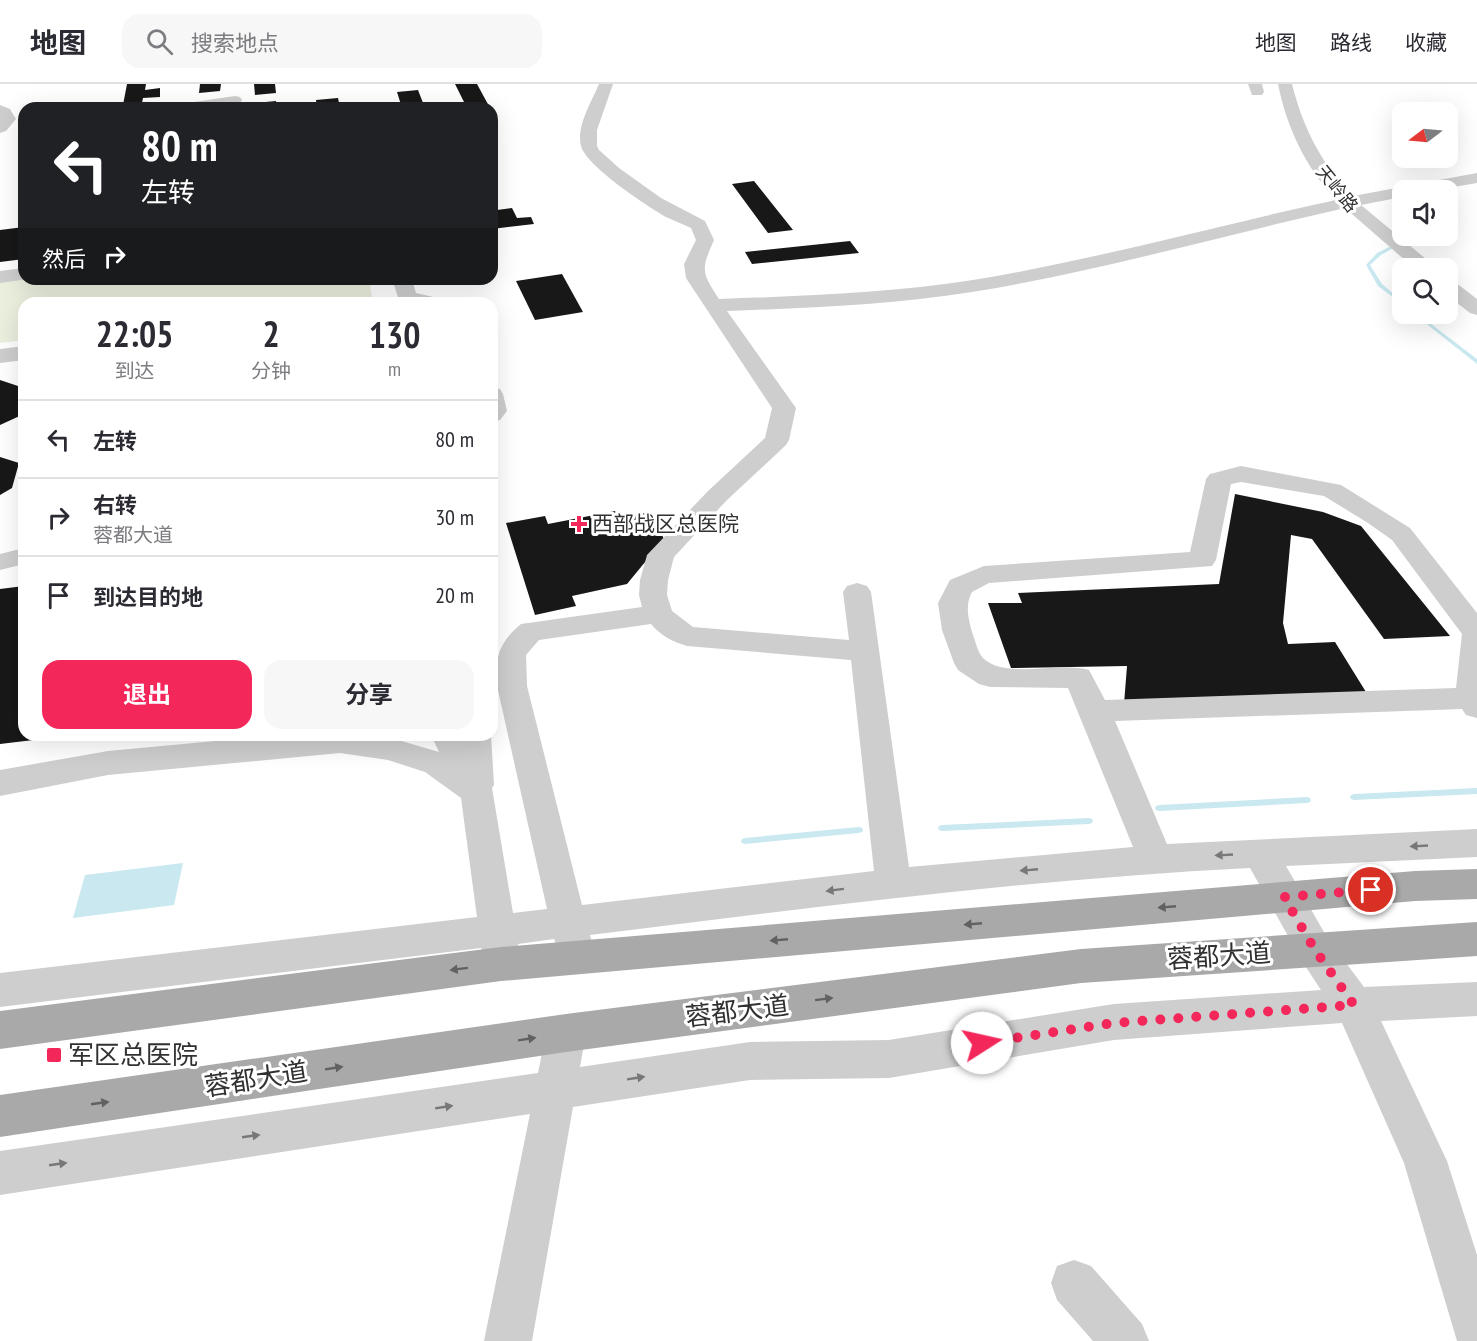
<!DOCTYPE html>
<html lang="zh">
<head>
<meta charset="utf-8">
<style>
	:root { --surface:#fff; --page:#f7f7f7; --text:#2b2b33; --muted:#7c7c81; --line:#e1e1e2; --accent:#f4275a }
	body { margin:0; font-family:"PT Sans Narrow","Noto Sans SC",sans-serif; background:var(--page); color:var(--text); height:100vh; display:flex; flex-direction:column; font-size:22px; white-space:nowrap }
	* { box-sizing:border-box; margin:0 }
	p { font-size:20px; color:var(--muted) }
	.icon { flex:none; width:33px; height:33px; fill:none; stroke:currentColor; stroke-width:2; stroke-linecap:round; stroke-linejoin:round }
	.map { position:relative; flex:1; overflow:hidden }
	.details { position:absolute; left:18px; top:213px; width:480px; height:444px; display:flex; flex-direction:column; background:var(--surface); border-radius:18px; box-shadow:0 6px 24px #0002 }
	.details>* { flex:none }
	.hud { position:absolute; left:18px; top:18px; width:480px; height:183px; border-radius:18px; box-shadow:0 6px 24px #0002; background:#202124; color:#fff; overflow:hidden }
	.needle { width:39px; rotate:254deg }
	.buttons { position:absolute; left:1392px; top:18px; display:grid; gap:12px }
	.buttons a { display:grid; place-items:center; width:66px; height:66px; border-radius:12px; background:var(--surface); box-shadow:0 6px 24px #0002; font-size:30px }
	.pin { position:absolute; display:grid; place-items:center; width:51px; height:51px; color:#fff; margin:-26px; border:3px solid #fff; border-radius:50%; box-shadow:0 2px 6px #0007 }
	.me { position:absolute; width:66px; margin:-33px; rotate:80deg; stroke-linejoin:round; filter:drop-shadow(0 0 4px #0008) }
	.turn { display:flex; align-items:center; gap:21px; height:126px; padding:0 24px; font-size:27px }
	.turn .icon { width:78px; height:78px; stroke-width:2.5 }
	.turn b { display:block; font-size:42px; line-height:51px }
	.then { display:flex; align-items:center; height:57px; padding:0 24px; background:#0003; gap:12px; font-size:22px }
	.eta { display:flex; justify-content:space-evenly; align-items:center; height:102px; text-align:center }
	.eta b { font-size:36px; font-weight:700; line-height:42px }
	.cta { display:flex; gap:12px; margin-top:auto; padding:12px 24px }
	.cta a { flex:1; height:69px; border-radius:18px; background:var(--accent); color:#fff; font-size:24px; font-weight:700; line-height:69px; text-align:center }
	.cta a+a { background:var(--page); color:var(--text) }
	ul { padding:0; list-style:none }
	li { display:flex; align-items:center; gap:18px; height:78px; padding:0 24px; border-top:2px solid var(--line) }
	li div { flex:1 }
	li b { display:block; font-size:22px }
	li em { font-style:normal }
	header { display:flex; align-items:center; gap:36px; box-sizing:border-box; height:84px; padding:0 30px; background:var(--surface); border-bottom:2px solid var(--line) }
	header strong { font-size:28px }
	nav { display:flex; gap:33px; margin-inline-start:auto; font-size:21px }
	.search { width:420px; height:54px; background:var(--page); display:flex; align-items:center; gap:15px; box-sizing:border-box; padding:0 21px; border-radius:18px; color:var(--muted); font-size:22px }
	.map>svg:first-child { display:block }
	.green { fill:#eaefde }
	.water { fill:#c9e8f0 }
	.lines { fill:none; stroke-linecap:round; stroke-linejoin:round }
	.stream { fill:#c9e8f0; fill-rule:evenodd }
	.building { fill:#181818 }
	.minor { fill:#cecece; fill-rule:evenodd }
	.major { fill:#a9a9a9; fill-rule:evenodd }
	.oneway { fill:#787878 }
	.oneway2 { fill:#616161 }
	.route { stroke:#f4275a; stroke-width:10; stroke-dasharray:0 18 }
	.poi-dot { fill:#f4275a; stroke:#fff; stroke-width:2 }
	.labels { text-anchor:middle; stroke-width:6; stroke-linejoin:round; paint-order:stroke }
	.far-street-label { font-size:18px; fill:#313131; stroke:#fff }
	.poi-label { font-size:21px; fill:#313131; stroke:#fff; text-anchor:start }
	.near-street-label { font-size:26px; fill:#313131; stroke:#fff }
	.near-poi-label { font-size:26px; fill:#313131; stroke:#fff; text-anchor:start }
</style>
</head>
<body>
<header>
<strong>地图</strong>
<div class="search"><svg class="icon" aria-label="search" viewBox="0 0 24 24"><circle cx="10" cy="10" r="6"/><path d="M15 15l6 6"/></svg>搜索地点</div>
<nav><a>地图</a><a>路线</a><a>收藏</a></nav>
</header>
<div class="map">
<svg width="1477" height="1257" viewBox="0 0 1477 1257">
	<rect width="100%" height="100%" fill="#fff"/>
	<!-- green -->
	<path class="green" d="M24,195h345l3,18 -51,6h-297v37l-24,3v-61z"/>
	<!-- water -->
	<path class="water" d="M183,779l-9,42 -101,13 12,-43z"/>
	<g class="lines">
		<!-- stream -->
		<path class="stream" d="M1411,152h4l-34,19 -11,10 12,19 20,17v3l-24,-18 -12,-21 11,-12z
			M1414,230h4l59,45v5z
			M1477,704v6l-123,6 -3,-1 -1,-2 1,-2 3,-1z
			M1307,713l3,1 1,2 -1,2 -3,1 -148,8 -3,-1 -1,-2 1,-2 3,-1z
			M1089,734l3,1 1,2 -1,2 -3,1 -147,7 -3,-1 -1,-2 1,-2 3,-1z
			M859,743l3,1 1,2 -1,2 -3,1 -114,11 -3,-1 -1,-2 1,-2 3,-1z"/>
	</g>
	<!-- building -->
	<path class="building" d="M127,0h19l-1,6 15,-2v9l-17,1 -1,5 -19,2z
		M200,0h21l-1,7 -21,2z
		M254,0h21l1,9 -21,2z
		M455,0h22l13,24h-23z
		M418,6l7,18h-23l-5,-16z
		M338,14l2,10h-23l-1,-8z
		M276,17l1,7h-22v-5z
		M754,97l39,49 -25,3 -36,-49z
		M492,115l5,11 15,-2 5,10 14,-1 3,7 -42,5z
		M24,143v32l-24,3v-32z
		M850,157l9,12 -107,11 -7,-12z
		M562,190l21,38 -48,8 -19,-39z
		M0,296l24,8v26l-24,11z
		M0,373l19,6 -7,25 -12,7z
		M1235,410l88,18 38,14 89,110 -66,3 -72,-100 -21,-4 -8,88 5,21 47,-2 31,50 -242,12 3,-38 -116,2 -23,-65h34l-4,-10 201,-9z
		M615,427l3,7 33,-6 13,27 -37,45 -55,12 4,10 -41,9 -29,-92 39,-7 3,8z
		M24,502v149l43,1 -67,8v-155z"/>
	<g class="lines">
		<!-- minor -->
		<path class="minor" d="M599,0h14l-16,46v16l2,4 20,18 42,30 44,23 9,19c-13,30 -13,31 5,59 85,-3 170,-6 254,-19 122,-20 242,-54 363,-80 -31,-34 -49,-72 -58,-116h14c11,44 29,79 61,112l124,-23v10l-41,7h-34v7l-41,8 71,59 2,4h-20l-69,-60c-125,28 -248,64 -373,84 -81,13 -164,16 -245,19l69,97 -7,32 -3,5 -60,56 -52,56 -6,23 -1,15 5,16 21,16 156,13 -6,-48 4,-6 10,-3 10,3 4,6 38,275 224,-20 -65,-159 -78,-1 -11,-3 -21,-14 -4,-7 -12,-33 -4,-27 12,-23 34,-14 206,-14 16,-73 4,-5 31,-8 100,19 69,43 67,85v105l-11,-3 -4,-6 -347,12 52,123 310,-15v28l-191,9 42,73 36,48 113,-5v34l-96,5 66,140 30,94v86h-20l-53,-178 -62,-140 -228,17 -225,38 -139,2 -177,27 -41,234h-48l46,-227 -530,81v-44l538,-78 8,-40 6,-13 14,-5 14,5 6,13 -6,34 170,-25 139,-2 225,-36 207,-14 -19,-29 -52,-93c-221,11 -440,40 -660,67l2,7 -6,11 -13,5 -13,-5 -6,-14 -36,5 1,7 -6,11 -13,5 -13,-5 -6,-14 -481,59v-34l477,-56 -16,-119 -36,-26 -37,-12 -48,-7 -232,22 -108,21v-26l108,-19 171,-16h102l58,17 -8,-17h60l3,50 -2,3 21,125 34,-4 -50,-223c-3,-27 2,-44 24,-62l121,-17 -3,-12 1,-15 7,-25 61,-64 57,-53 7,-30 -86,-130 -2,-14 12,-24 -5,-12c-8,-4 -17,-7 -25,-11 -19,-11 -80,-51 -85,-71 -5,-20 11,-45 18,-62zM1241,398l83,14 44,27 24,17 70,94 -6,54 -351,12 -16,-30c-29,-9 -84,10 -106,-12 -5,-5 -8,-18 -11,-26 -4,-14 -7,-27 0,-40l17,-9 223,-17 4,-6 15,-76zM651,540c9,11 22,18 36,22l164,14 23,211 -292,34 -55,-219 -1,-31 13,-15z
			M1248,0h14l2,8 -2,3h-10z
			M235,12l5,1 2,3 -2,3 -25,5h-69l8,-5 40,-1z
			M0,21l10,4 6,10 -10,12 -6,2z
			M24,184v11h4l-28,4v-12z
			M392,195h20l4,14 26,6 3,4h-45z
			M1448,196l7,2 22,17v16l-7,-2 -22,-17z
			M24,262v14l-24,3v-14z
			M492,303l8,2 3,5 4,17 -7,9 -8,2z
			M24,464v16l-24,6v-16z
			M1074,1176l17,6 51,58 7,17h-56l-36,-41 -6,-17 6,-17z"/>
		<!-- major -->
		<path class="major" d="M1477,785v30l-62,2 -914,80 -501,68v-38l501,-64 914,-76z
			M1477,838v34l-396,27 -515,69 -566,85v-42l566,-81 515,-65z"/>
	</g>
	<!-- one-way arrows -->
	<defs><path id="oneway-solid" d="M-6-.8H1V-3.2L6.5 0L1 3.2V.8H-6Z" transform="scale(1.5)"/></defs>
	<g class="oneway">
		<use href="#oneway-solid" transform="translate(1419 762) rotate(177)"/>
		<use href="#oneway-solid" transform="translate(1224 771) rotate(177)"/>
		<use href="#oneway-solid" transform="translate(1029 786) rotate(175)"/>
		<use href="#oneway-solid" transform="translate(835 806) rotate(173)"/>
		<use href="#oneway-solid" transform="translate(636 994) rotate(-9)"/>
		<use href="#oneway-solid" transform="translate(444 1023) rotate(-9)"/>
		<use href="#oneway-solid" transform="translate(251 1052) rotate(-8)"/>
		<use href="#oneway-solid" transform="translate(58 1080) rotate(-8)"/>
	</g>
	<g class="oneway2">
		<use href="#oneway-solid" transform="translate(1167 823) rotate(175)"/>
		<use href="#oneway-solid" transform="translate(973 840) rotate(175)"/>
		<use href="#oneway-solid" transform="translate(779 856) rotate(175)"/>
		<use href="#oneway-solid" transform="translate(459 885) rotate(173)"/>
		<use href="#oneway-solid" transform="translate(824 915) rotate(-7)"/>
		<use href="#oneway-solid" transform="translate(527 955) rotate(-9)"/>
		<use href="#oneway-solid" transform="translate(334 984) rotate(-9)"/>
		<use href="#oneway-solid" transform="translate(100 1019) rotate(-8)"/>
	</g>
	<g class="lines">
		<!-- route -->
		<path class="route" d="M982,959l132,-20 240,-18 -39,-55 -31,-53 87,-7"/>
	</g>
	<!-- markers -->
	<g class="poi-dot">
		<path d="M576 431h6v6h6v6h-6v6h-6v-6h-6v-6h6z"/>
		<rect x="46" y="963" width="16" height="16" rx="3"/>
	</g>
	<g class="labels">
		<!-- far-street labels -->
		<g class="far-street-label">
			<text transform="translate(1337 105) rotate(51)" y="6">天岭路</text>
		</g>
		<!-- poi labels -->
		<g class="poi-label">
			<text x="592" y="447">西部战区总医院</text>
		</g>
		<!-- near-street labels -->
		<g class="near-street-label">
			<text transform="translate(1219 872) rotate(-4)" y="9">蓉都大道</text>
			<text transform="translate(737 927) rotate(-7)" y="9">蓉都大道</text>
			<text transform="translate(256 995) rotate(-9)" y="9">蓉都大道</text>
		</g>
		<!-- near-poi labels -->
		<g class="near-poi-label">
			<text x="68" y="980">军区总医院</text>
		</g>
	</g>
</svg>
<div class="buttons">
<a><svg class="needle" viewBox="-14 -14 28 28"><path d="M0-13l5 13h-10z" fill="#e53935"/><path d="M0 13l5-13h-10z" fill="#7c7c81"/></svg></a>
<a><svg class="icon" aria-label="sound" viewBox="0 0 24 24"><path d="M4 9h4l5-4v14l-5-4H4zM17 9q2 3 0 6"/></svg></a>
<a><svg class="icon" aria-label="search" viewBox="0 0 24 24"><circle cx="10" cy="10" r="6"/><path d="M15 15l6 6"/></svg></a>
</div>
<div class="pin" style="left:1371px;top:806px;background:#d93025"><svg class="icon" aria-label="arrive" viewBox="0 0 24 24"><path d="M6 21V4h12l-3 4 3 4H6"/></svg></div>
<svg class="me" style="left:982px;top:959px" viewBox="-20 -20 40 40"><circle r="19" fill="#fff"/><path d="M0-13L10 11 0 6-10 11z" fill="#f4275a"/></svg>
<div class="hud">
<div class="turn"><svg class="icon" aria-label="left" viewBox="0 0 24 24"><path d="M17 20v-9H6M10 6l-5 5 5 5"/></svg><div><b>80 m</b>左转</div></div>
<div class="then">然后<svg class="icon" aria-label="right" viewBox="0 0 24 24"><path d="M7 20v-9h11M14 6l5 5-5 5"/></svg></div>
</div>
<section class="details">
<div class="eta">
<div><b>22:05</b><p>到达</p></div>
<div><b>2</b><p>分钟</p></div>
<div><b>130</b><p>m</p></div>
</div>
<ul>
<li><svg class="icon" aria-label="left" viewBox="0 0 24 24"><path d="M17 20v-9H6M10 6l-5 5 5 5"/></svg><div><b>左转</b></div><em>80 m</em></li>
<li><svg class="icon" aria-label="right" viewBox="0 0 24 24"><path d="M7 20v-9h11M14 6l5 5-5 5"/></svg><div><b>右转</b><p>蓉都大道</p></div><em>30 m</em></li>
<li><svg class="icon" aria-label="arrive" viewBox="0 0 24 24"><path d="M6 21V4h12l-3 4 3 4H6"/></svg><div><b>到达目的地</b></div><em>20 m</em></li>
</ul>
<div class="cta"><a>退出</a><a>分享</a></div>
</section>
</div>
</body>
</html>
